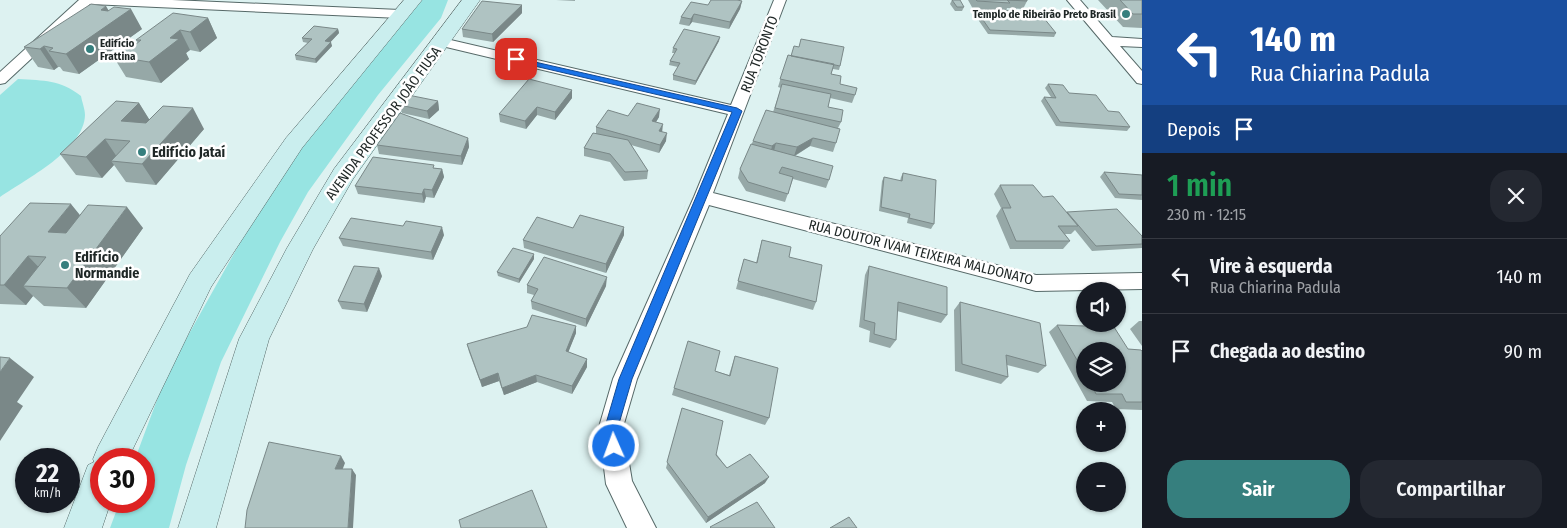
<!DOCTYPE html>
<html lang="pt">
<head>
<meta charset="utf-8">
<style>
	:root { --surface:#171b24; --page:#242831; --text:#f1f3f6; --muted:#9ea1a6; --line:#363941; --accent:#367f7e }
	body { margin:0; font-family:"Fira Sans Condensed",sans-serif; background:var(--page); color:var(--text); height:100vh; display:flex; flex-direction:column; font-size:19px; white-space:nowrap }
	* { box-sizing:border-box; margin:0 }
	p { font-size:16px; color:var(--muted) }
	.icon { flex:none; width:28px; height:28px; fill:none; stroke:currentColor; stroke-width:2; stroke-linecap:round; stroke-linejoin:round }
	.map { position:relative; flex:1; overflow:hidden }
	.panel { display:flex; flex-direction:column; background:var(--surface); width:425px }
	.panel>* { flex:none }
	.top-card { background:#1a4fa0; color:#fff; overflow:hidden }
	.tools { position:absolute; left:1076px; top:282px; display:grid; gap:10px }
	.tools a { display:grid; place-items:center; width:50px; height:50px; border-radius:50%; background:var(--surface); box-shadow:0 1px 4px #0004; font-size:25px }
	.speed { position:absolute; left:15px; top:448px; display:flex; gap:10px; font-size:25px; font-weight:700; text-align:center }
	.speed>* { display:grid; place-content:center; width:65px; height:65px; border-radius:50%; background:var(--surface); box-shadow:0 1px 4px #0004; line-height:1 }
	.speed small { font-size:12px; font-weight:400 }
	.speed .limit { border:8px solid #d22; background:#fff; color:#111 }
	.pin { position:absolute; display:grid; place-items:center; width:42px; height:42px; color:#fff; margin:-21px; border-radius:10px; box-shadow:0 2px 8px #0006 }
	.me { position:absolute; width:55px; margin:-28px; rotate:358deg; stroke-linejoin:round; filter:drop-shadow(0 0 4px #0008) }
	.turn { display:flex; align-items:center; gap:18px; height:105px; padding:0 25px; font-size:22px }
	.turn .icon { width:65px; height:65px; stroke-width:2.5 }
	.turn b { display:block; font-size:35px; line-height:42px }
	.then { display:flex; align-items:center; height:48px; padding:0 25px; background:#0003; gap:10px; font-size:19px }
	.round { display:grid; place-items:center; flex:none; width:52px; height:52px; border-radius:20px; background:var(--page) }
	.overview { display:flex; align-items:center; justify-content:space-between; height:85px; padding:0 25px }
	h1 { font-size:30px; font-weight:600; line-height:38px; color:#1e9e55 }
	.action { display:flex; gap:10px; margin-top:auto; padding:10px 25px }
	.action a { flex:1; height:58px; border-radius:20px; background:var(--accent); color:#fff; font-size:20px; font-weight:600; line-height:58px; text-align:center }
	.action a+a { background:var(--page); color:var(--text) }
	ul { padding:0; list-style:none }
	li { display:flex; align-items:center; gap:15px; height:75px; padding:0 25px; border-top:1px solid var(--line) }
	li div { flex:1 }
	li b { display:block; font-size:19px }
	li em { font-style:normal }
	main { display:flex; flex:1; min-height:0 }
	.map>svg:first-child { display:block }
	.green { fill:#97e4e2 }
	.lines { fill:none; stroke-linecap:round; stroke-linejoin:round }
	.street-casing { stroke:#566968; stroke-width:2 }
	.secondary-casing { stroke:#566968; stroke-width:1 }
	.street { fill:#fff; fill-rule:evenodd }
	.secondary { fill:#caeeee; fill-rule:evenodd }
	.wall { fill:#96a8a7; fill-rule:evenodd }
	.shaded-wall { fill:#7a8888 }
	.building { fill:#afc3c2; stroke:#7a8888 }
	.route { fill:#1a73e8; stroke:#114b97 }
	.poi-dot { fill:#367f7e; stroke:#fff; stroke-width:2 }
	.labels { text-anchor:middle; stroke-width:5; stroke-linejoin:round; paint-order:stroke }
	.far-poi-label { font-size:11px; font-weight:bold; fill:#1e2625; stroke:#fff; text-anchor:end }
	.street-label { font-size:14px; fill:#1e2625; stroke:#fff }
	.poi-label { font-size:14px; font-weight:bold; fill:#1e2625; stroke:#fff; text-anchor:start }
</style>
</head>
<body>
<main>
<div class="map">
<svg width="1142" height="528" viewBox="0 0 1142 528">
	<rect width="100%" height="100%" fill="#ddf2f1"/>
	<!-- green -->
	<path class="green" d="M422,0h26l-7,18 -63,77 -70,97 -28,50 -59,120 -35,103 -17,63h-59l10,-27h24v-42h-9l32,-86 84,-150 58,-88z
		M18,79c27,2 41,0 63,17 1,6 4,13 4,19 -1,35 -59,64 -85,82v-102z"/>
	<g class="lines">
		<!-- street casing -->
		<g class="street-casing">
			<path id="street" d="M79,0h93l228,10 7,4 -7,4 -310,-14 -85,79 -5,1v-12z
				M774,0h12l-73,193 323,82 106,-2v16l-106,2 -327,-86 -72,174 -14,48 9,54 24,47h-29l-21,-44 -7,-57 14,-48 81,-182 34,-83 -286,-68 -7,-4 7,-4 289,67z
				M1067,0h13l32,37 30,2v8l-22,-1 22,25v13l-5,-1z"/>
		</g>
		<!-- secondary casing -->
		<g class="secondary-casing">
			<path id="secondary" d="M404,0h18l-120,148 -91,139 -83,172h-27v42h10l-9,27h-38l24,-63 6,-3 -1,-3 5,-12 92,-173 96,-136z
				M462,0h18l-127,179 -40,70 -44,90 -53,189h-38l61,-189 48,-91 47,-79z"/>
		</g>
		<!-- street -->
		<use href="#street" class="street"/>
		<!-- secondary -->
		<use href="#secondary" class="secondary"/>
	</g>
	<!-- wall -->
	<path class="wall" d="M556,0h19v1z
		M952,0l12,7 -2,4h-7l-5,-7z
		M968,0h59v1l-4,8 -16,-1 -1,3 50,22 -2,4 -66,-3 -9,-13 2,-4 19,1 -2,-4 2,-3 -27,-2z
		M1098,0h44v28l-19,-1z
		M742,1l-2,8 -11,20 -37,-7 -3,4 -10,-2 2,-7z
		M522,5v8l-29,29 -30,-5 -1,-8z
		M109,10l33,19 -63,45 -16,-3 -3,-4h-2l-4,3 -16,-3 -14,-20z
		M208,18l9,20 -17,14 -10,-2 -4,3 3,6 -28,24 -35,-6 -13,-21 17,-7 8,-6 -2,-3z
		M338,29l1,4 -9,9 2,4 -16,17 -20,-3 -1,-5 13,-12 -5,-1 -1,-4z
		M719,41l-24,44 -22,-5v-5l5,-8 -9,-2 1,-4 5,-8h-3l1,-5z
		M788,55l52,11 -1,4 -6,-1 -2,5 9,10 15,11 -3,8 -22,-5 -2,9 13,15 -3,6 -2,15 -3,9 -23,-6 -15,10 34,24 -3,8 -33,-9 -8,23 -39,-11 -8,-13 2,-9 13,-28 20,-29 8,-24 -3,-1z
		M1048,84l60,27 22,16 -3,4 -71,-5 -15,-25 3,-4h7l-6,-9z
		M572,90v8l-17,22 -18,-5 -11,14 -26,-7 -1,-8z
		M438,101l1,9 -10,9 -27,-6 -2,-8z
		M139,103l10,16 55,10 -48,56 -30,-3 -12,-17 -12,13 -26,-3 -16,-21z
		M628,116l31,1 -3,5 6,10 4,9 -7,12 -28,-8 17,26 -1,8 -23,2 -14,-19 -26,-6v-8l12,-15v-6z
		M468,138l1,9 -7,18 -83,-11 -2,-9z
		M435,168l7,1 2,8 -10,21 -8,-1 -2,6 -66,-9 -3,-8z
		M1104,172l38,3v25l-27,-2 -15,-21z
		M903,173l31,51 -3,5 -24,-6 1,-5 -29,-7 3,-30 2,-4 16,4 1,-4z
		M1000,185l43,12 24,15 75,24v12l-50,3 -17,-21 -4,4h-6l5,7 -7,8h-53l-14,-33 5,-8 -7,-14z
		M80,215l63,13 -57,80 -42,-2 -11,-10 -7,9 -26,-1v-68z
		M403,226l41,9 -11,25 -90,-14 -4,-8z
		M573,228l51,7 -18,38 -82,-25 -1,-8z
		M762,240l27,17 27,45 -3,8 -77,-21 8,-30 12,4z
		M534,259l-15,24 -21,-7 -1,-4z
		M869,266l78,49 -6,8 -44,-12 -1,29 -6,8 -21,-6 1,-11 -11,-4 6,-52z
		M382,276l-15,36 -25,-3 -4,-8z
		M527,285l79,1 -20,41 -54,-18 -1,-8 3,-6 -7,-2z
		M960,302l86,64 -8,7 -31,-8 1,12 -7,7 -46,-13 -1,-61z
		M1139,321h3v25l-12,-17z
		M1057,325l71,24 14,2v59l-26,-1 -4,-7 -25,-1 -38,-69zM1085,351l33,33h-33z
		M576,333l-8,19 19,7v8l-15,27 -35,-12 -33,13 -5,-14 -17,6 -13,-35 -2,-8z
		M735,356l34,62 -4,7 -93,-30 2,-7 41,-17 14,4z
		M682,408l45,60 38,15 -59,40 -40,-55z"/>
	<!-- shaded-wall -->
	<path class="shaded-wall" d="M742,1l-2,8 -11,20 1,-7z
		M522,5v8l-29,29 -1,-8z
		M106,6l8,14 17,-11 11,20 -63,45 -13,-20 35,-44z
		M694,14l-2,8 -3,4 2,-7z
		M208,18l9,20 -17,14 -10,-20z
		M338,29l1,4 -12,13 -2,-5z
		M180,30l10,20 -4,3 3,6 -28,24 -12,-21 21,-24z
		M720,37l-1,4 -24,44 1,-4z
		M331,42l1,4 -16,17 -1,-4z
		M44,46l14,21 -4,3 -14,-21z
		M572,90v8l-17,22v-8z
		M438,101l1,9 -10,9 -2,-8z
		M139,103l13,21 -31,-3z
		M537,107v8l-11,14 -1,-8z
		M193,108l11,21 -48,56 -14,-21z
		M660,109l-1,8 -8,13 1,-9z
		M663,124l-1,9 -3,-2z
		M667,133l-1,8 -7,12 1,-8z
		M468,138l1,9 -7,18 -1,-9z
		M813,138l-3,8 -16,10 3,-9z
		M105,139l14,21 -8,1 3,4 -12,13 -16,-21z
		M776,143l-2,8 -4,4 2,-9z
		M442,169l2,8 -10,21 -2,-8z
		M424,189l2,8 -2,6 -2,-9z
		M71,204l17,21 -21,28 -19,-21z
		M127,207l16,21 -57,80 -19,-20z
		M442,227l2,8 -11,25 -2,-8z
		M624,227v8l-18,38v-9z
		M534,254v5l-15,24v-4z
		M28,256l20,21 -25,9 10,10 -7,9 -22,-20z
		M379,268l3,8 -15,36 -3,-8z
		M607,277l-1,9 -20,41v-8z
		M576,326v7l-10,25v-7z
		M10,358l24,19 -17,25 6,4 -23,35v-69z
		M587,359v8l-15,27v-8z
		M498,373l1,8 -17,6 -2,-7z
		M536,375l1,7 -33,13 -2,-7z
		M341,456l4,7 -5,13 -5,-7z
		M352,469l4,6 -3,53h-5z
		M769,477l-4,6 -59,40 2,-6z"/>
	<!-- building -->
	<path class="building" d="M711,0h26l5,1 -12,21 -36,-8 -3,5 -10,-2 10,-15 17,3z
		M952,0h8l4,7h-7z
		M976,0h31l3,3 -33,-2z
		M1008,0h19v1z
		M1120,0h22v14h-9z
		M482,1l40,4 -30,29 -30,-5z
		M91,4l15,2 -5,4 7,1 6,-4 17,2 -65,45 -17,-3 4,-3 -9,-2 -4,3 -16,-2z
		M1000,10l39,2 17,21 -66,-3 -9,-13 25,1z
		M173,13l35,5 -18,14 -10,-2 -10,8 9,1 -30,23 -36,-6 12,-8 5,1 11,-9h-5z
		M314,26l24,3 -13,12 6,1 -16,17 -20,-4 17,-16 -10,-1z
		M684,29l36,8 -24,44 -23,-6 7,-12 -10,-2 7,-12 -4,-1z
		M801,39l43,8 -4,19 -49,-10 3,-10 5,1z
		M788,55l46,9 -3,10 10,2 -1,8 17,4 -2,7 -75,-16z
		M529,79l43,11 -17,22 -18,-5 -12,14 -26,-7z
		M782,84l49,10 -3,13 15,3 -2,12 -66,-14z
		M1048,84l15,1 6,8 27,2 12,16 11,1 11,15 -70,-5 -16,-25 12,1z
		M408,95l30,6 -11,10 -27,-6z
		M116,101l23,2 -18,18 25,2 17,-17 30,2 -51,56 -31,-3 19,-20 -25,-2 -19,18 -26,-3z
		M637,103l23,6 -8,12 11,3 -4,7 8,2 -7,12 -64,-18 12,-17 20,6z
		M766,110l74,19 -4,14 -23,-5 -16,9 -21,-4 -4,3 -19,-5z
		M400,113l68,25 -7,18 -84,-11z
		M593,133l35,7 20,31 -23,1 -15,-18 -26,-6z
		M751,144l82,22 -4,14 -47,-13 -3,6 14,4 -5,17 -40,-12 -8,-13z
		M373,157l61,8 -1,3 9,1 -10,21 -8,-1 -2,5 -67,-8z
		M1104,172l38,3v20l-23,-1z
		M903,173l33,7 -2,44 -25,-6 1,-4 -29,-7 3,-30 18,4z
		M1000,185h33l10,12 10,-1 25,30h-20l12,15h-54l-14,-33h9z
		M30,203l41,1 -23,28 18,1 22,-28 39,2 -60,81 -44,-2 23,-29 -18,-1 -24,29h-4v-49z
		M1117,209l25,27v8l-46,2 -29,-34z
		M580,215l44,12 -18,37 -83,-24 14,-23 36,11z
		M351,218l52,8 3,-5 36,6 -11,25 -92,-14z
		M762,240l29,7 -2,10 33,8 -6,37 -78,-21 6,-22 13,4z
		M513,248l21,6 -15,25 -22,-7z
		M544,257l63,20 -21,42 -55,-18 7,-12 -11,-4z
		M354,266l25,2 -15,36 -26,-3z
		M869,266l78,21v28l-49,-13 -2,38 -22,-6 1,-11 -11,-3z
		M960,302l80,21 6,43 -40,-11 2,22 -46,-13z
		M532,315l44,11 -10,25 21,8 -15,27 -36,-11 -34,13 -4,-15 -18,7 -13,-36 60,-17z
		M1057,325l57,2 14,22 13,1 1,1v51h-16l-4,-8h-26l-5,-10h27v-33h-33v23z
		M688,341l32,10 -5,20 15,5 5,-20 43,12 -9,50 -95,-30z
		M0,357l10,1 -10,14z
		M682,408l41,13 -7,34 11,13 23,-14 19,23 -61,40 -41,-55z
		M269,442l72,14 -6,13h17l-4,59h-103l2,-18z
		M532,490l15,38h-86l-2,-8z
		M757,502l18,26h-64l-1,-1z
		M849,517l8,11h-27z"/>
	<!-- route -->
	<path class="route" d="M513,57l224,51 5,3 -110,268 -14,48 3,19 -2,5 -5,2 -5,-2 -4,-24 14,-48 113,-267 -219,-51z"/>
	<!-- markers -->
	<g class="poi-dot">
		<circle cx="1126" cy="14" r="5"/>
		<circle cx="90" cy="49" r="5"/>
		<circle cx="142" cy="152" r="5"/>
		<circle cx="65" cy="265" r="5"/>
	</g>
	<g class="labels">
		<!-- far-poi labels -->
		<g class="far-poi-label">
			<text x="1116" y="18">Templo de Ribeirão Preto Brasil</text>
			<text x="100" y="47" text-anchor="start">Edifício<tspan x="100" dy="13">Frattina</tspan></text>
		</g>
		<!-- street labels -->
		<g class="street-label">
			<text transform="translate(759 54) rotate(-69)" y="5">RUA TORONTO</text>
			<text transform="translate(383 123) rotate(-54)" y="5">AVENIDA PROFESSOR JOÃO FIUSA</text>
			<text transform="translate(921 252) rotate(14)" y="5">RUA DOUTOR IVAM TEIXEIRA MALDONATO</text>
		</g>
		<!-- poi labels -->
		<g class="poi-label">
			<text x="152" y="157">Edifício Jataí</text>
			<text x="75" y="262">Edifício<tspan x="75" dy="16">Normandie</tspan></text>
		</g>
	</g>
</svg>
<div class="tools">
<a><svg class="icon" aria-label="sound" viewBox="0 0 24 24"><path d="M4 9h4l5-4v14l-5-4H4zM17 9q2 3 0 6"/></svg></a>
<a><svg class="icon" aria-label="layers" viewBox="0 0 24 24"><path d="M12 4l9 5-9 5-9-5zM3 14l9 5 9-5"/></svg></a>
<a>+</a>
<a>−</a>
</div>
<div class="speed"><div>22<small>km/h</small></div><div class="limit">30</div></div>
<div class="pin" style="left:516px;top:59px;background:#d93025"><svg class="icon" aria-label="arrive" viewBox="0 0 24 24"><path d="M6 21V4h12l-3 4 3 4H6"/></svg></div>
<svg class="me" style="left:614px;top:446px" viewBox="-20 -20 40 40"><circle r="17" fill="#1a73e8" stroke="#fff" stroke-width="3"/><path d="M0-11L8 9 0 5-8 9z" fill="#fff"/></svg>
</div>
<section class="panel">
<div class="top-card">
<div class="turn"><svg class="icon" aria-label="left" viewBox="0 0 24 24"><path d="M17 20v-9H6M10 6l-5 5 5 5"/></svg><div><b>140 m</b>Rua Chiarina Padula</div></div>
<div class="then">Depois<svg class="icon" aria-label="arrive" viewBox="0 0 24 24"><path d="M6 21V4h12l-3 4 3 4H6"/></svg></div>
</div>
<div class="overview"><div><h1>1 min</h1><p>230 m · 12:15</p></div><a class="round"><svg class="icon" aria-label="close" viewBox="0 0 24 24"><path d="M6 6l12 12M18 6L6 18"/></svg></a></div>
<ul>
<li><svg class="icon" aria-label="left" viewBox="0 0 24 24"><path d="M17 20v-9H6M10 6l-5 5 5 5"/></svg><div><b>Vire à esquerda</b><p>Rua Chiarina Padula</p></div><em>140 m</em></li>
<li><svg class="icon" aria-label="arrive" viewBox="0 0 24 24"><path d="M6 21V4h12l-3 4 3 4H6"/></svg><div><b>Chegada ao destino</b></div><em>90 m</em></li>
</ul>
<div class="action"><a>Sair</a><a>Compartilhar</a></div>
</section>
</main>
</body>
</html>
